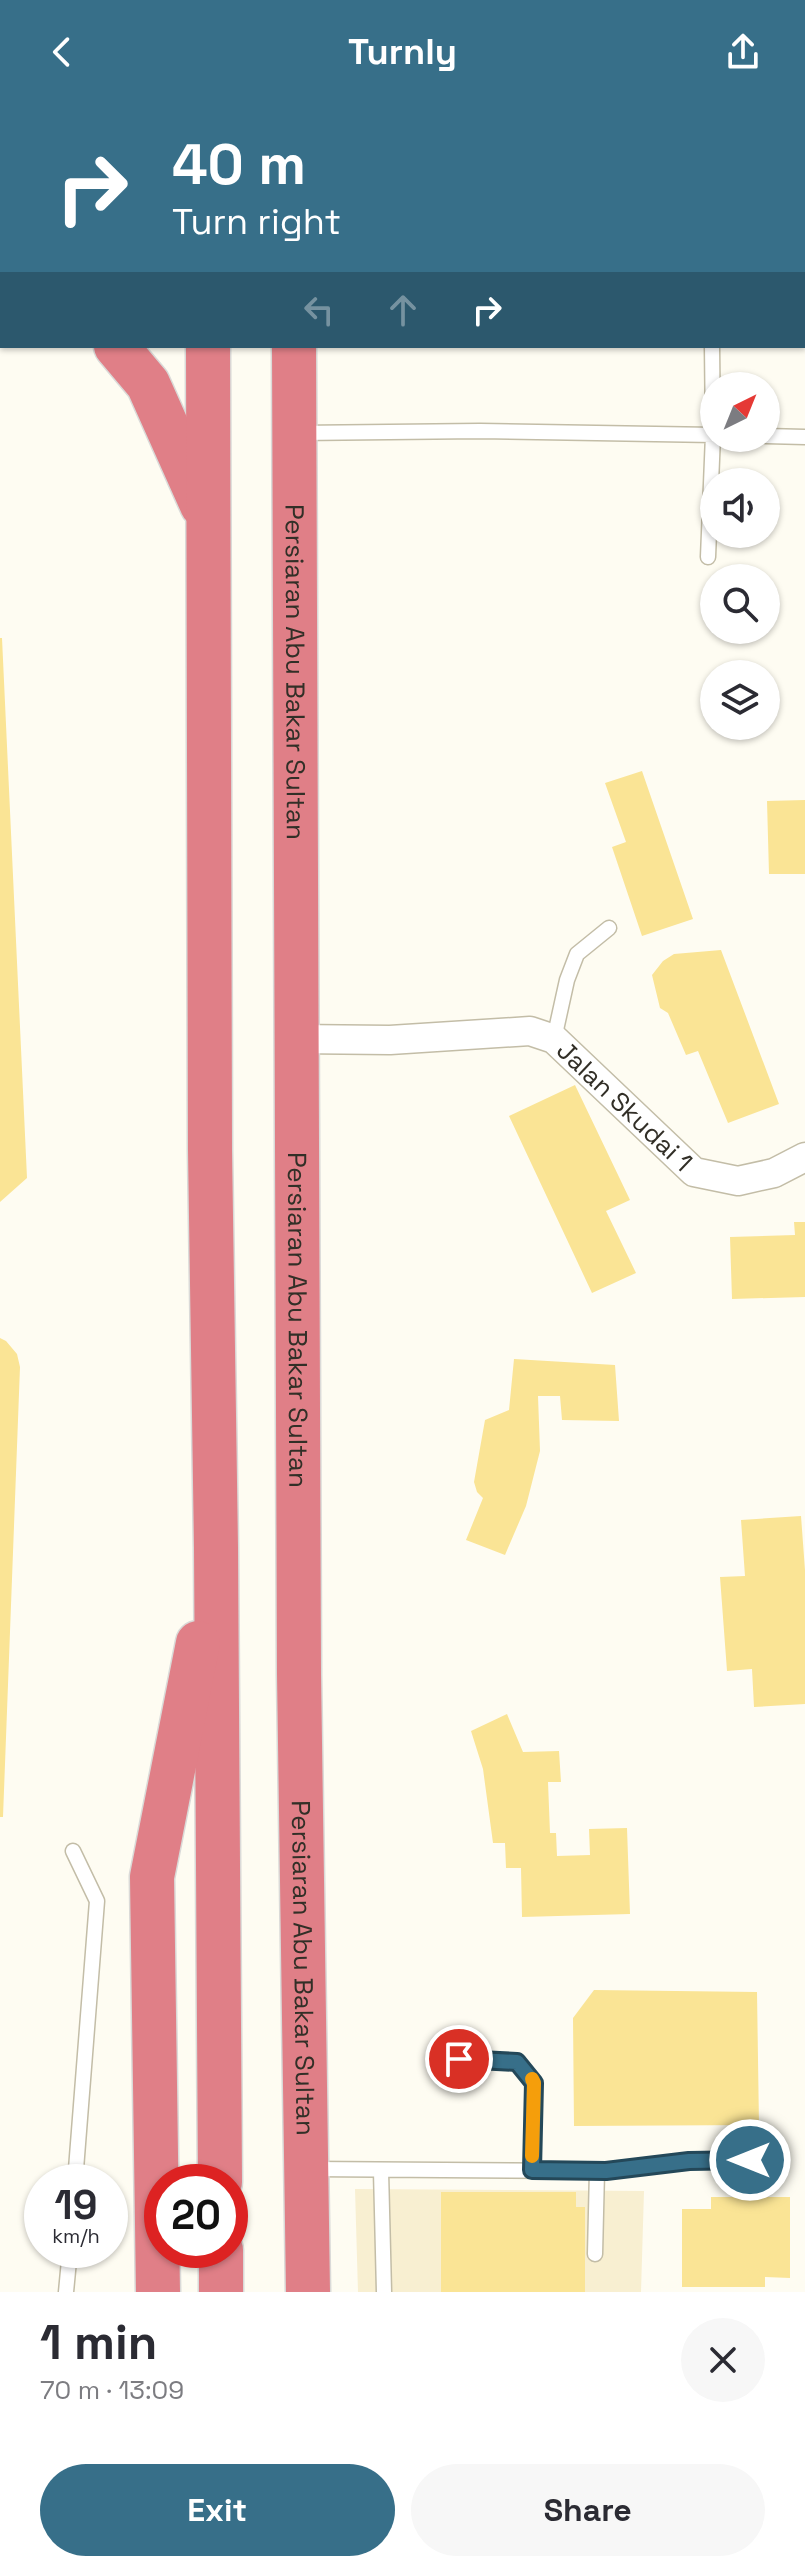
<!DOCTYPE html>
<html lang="en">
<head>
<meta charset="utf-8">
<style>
	:root { --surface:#fff; --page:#f7f7f7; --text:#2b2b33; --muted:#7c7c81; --accent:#376f89 }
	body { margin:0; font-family:"Space Grotesk",sans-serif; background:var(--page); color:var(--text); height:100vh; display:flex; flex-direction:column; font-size:30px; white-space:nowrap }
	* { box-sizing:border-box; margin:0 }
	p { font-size:26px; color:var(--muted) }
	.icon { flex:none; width:44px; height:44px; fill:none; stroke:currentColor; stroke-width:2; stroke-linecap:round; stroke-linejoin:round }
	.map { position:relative; height:2188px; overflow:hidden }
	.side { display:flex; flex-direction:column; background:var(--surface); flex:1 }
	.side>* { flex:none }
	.banner { position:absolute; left:0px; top:0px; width:806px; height:244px; box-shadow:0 2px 6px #0004; background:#376f89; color:#fff; overflow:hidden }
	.needle { width:52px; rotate:43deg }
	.tools { position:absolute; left:700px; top:268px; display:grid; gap:16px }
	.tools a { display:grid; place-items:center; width:80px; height:80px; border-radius:50%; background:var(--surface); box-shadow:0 2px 6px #0004; font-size:40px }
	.speed { position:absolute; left:24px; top:2060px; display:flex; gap:16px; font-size:40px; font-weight:700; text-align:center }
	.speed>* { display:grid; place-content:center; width:104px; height:104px; border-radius:50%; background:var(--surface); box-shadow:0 2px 6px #0004; line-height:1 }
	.speed small { font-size:20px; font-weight:400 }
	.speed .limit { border:12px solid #d22; background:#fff; color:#111 }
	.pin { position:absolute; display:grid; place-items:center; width:68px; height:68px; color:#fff; margin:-34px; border:4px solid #fff; border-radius:50%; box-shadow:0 2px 8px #0007 }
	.me { position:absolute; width:88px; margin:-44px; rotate:270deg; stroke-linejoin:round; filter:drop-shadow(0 0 6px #0008) }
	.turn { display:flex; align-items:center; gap:28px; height:168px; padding:0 40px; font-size:36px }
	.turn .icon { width:104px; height:104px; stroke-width:2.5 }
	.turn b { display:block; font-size:56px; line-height:68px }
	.lanes { display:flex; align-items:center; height:76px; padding:0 40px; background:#0003; justify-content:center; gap:40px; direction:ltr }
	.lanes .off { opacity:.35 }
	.round { display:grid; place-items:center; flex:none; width:84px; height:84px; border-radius:42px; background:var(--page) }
	.head { display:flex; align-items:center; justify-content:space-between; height:136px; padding:0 40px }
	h1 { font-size:48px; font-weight:600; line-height:60px }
	.action { display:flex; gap:16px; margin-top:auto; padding:16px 40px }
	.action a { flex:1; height:92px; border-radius:48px; background:var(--accent); color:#fff; font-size:32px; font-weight:600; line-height:92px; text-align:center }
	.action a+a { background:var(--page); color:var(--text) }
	header { display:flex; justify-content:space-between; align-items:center; height:104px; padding:0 40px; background:var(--accent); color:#fff; font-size:36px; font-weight:600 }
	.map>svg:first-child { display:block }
	.built { fill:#f8efd1 }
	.building { fill:#fae495 }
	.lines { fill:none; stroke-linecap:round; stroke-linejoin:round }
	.service-casing { stroke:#c3bda7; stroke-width:17 }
	.minor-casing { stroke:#c3bda7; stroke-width:31 }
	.trunk-casing { stroke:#dadad8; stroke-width:47 }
	.service { stroke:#fff; stroke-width:14 }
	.minor { stroke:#fff; stroke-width:28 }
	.trunk { stroke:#e07f87; stroke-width:44 }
	.route-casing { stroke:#244859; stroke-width:20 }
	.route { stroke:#376f89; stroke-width:14 }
	.slow { stroke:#f59e0b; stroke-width:14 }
	.labels { text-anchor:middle; stroke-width:8; stroke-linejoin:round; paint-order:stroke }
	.street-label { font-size:26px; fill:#322f27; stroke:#fff }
</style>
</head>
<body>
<header><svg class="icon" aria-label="back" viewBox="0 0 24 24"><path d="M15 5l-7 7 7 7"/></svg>Turnly<svg class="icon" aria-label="share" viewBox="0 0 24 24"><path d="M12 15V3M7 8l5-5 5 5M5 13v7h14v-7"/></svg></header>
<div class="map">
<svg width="805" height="2188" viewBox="0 0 805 2188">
	<rect width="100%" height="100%" fill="#fefcf2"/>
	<!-- built -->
	<path class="built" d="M355,2085l289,2 -3,101h-283z"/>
	<!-- building -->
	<path class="building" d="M0,534h2l25,540 -27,24z
		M642,667l51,148 -51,17 -30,-89 14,-5 -21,-59z
		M805,696v74h-36l-2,-73z
		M721,846l58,154 -51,19 -30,-72 -12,4 -18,-42 -8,-5 -8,-33 11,-14 11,-7z
		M575,981l55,115 -24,11 30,62 -44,20 -83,-177z
		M794,1118h11v75l-73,2 -2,-62 65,-2z
		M0,1234l6,3 11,13 3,13 -17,450h-3z
		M514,1255l101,6 4,56 -57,-1 -2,-24h-22l2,55 -14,55 -21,49 -39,-15 17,-42 -6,-6 -3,-10 11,-62 24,-10z
		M801,1412l4,54v134l-51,3 -2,-38 -25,2 -7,-94 25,-1 -4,-56z
		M507,1610l16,38 36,-1 2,31h-13l2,51h6l1,23 33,-1 -1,-26 38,-1 3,86 -108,3 -1,-49h-15l-1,-25h-12l-10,-74 -12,-38z
		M594,1886l163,2 2,133 -185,1 -1,-108z
		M441,2088h135v15h9v85h-144z
		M711,2093h79v81l-25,-1v10h-83v-78h29z"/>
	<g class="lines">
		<!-- service casing -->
		<g class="service-casing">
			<path id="service" d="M298,329l182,-2 234,4
				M766,332l39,1
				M708,453l5,-122 -1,-89
				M554,935l13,-59 10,-26 32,-26
				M73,1747l24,50 -22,281
				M459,1955l58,3 17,21 -2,87
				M311,2065l286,2 92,-10 61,-1
				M381,2067l3,121
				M595,2150l2,-83
				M66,2188l4,-42"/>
		</g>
		<!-- minor casing -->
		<g class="minor-casing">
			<g id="minor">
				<path id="s1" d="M295,935l95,1 140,-9 24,8 140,133 44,9 36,-8 31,-16"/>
			</g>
		</g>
		<!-- trunk casing -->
		<g class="trunk-casing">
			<g id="trunk">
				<path d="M205,0v2"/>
				<path d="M140,2l2,-2"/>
				<path d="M296,2l1,-2"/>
				<path d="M0,76l2,-1"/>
				<path d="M0,166l2,1"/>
				<path d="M116,242l32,38 54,121"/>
				<path d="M208,242l2,804 6,398 4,634"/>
				<path id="s2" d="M294,242l5,1328 9,618"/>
				<path d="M221,2146v42"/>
				<path d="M158,2188l-6,-415 46,-234"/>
			</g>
		</g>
		<!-- service -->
		<use href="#service" class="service"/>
		<!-- minor -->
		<use href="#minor" class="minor"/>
		<!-- trunk -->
		<use href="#trunk" class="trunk"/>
	</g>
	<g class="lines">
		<!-- route casing -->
		<g class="route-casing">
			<path id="route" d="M459,1955l58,3 17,21 -2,87 74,1 83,-10 61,-1"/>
		</g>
		<!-- route -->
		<use href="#route" class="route"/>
		<!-- slow -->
		<path class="slow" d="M532,1975l2,4 -2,73"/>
	</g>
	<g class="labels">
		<!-- street labels -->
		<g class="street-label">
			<text dy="9" stroke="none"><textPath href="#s2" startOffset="326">Persiaran Abu Bakar Sultan</textPath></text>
			<text dy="9" stroke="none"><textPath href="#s1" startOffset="358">Jalan Skudai 1</textPath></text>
			<text dy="9" stroke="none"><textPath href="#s2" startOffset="974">Persiaran Abu Bakar Sultan</textPath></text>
			<text dy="9" stroke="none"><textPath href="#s2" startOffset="1622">Persiaran Abu Bakar Sultan</textPath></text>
		</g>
	</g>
</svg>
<div class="tools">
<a><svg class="needle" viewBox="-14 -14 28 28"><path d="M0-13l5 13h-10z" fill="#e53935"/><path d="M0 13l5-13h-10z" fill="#7c7c81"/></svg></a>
<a><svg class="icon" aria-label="sound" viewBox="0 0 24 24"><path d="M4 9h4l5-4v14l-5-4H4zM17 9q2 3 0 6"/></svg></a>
<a><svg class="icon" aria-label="search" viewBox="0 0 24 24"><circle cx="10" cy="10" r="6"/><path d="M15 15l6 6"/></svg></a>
<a><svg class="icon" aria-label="layers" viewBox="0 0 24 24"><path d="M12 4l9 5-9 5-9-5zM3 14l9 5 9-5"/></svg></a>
</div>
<div class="speed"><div>19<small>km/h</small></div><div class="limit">20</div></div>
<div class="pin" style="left:459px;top:1955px;background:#d93025"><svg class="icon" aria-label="arrive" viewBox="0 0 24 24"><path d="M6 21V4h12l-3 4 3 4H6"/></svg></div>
<svg class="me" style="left:750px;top:2056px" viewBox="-20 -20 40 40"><circle r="17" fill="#376f89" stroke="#fff" stroke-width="3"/><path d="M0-11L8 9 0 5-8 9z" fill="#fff"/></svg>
<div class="banner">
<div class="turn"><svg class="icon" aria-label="right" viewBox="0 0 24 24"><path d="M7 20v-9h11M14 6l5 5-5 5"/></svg><div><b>40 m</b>Turn right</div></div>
<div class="lanes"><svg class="icon off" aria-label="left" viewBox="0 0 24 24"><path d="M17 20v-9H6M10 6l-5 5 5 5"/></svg><svg class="icon off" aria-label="ahead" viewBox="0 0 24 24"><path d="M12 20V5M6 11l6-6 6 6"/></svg><svg class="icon" aria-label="right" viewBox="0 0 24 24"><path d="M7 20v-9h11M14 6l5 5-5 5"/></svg></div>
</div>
</div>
<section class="side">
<div class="head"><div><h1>1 min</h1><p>70 m · 13:09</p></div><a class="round"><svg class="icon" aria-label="close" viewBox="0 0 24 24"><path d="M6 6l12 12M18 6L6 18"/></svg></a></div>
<div class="action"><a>Exit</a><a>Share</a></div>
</section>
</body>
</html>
